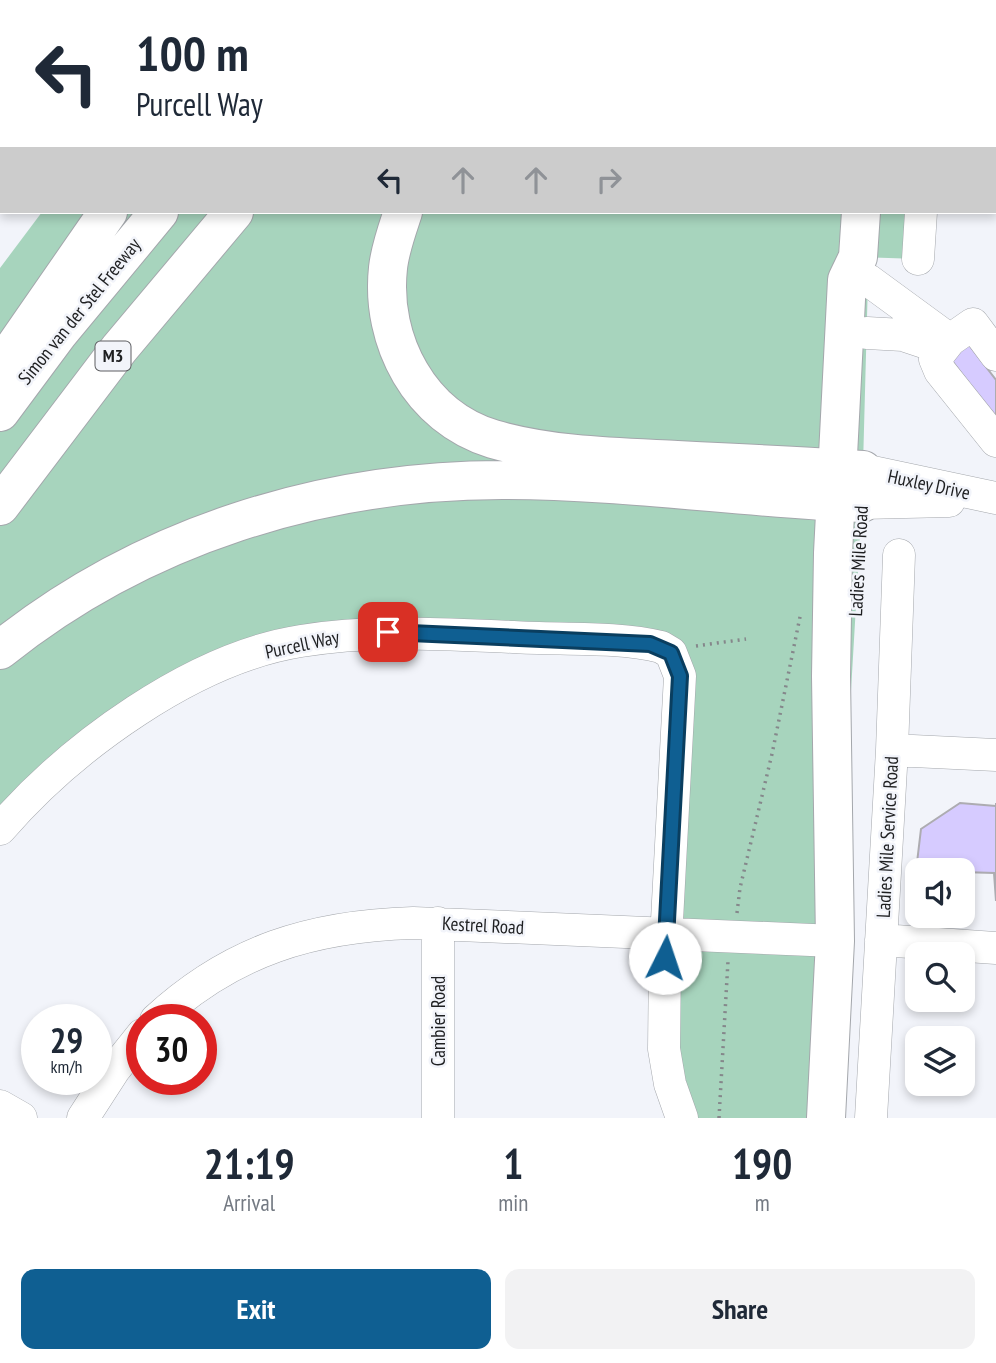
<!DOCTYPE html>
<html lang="en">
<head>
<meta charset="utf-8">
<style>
	:root { --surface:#fff; --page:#f2f2f3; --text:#1f2937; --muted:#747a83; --accent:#0f5f92 }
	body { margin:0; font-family:"PT Sans Narrow",sans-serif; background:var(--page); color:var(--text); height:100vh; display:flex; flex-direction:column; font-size:26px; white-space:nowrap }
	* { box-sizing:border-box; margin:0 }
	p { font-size:23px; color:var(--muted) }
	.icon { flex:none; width:38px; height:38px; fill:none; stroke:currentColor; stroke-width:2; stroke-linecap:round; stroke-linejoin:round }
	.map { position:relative; height:1118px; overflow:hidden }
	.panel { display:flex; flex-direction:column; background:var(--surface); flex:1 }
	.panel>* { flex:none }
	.banner { position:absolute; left:0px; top:0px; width:998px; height:214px; box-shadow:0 4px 10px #0003; background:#fff; color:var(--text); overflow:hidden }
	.buttons { position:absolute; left:905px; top:858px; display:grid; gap:14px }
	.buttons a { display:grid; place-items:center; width:70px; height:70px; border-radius:14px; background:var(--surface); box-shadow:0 4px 10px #0003; font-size:35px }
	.speed { position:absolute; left:21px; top:1004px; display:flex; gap:14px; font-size:35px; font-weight:700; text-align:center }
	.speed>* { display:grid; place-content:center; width:91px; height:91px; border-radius:50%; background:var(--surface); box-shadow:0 4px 10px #0003; line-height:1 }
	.speed small { font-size:18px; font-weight:400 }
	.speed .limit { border:10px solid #d22; background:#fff; color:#111 }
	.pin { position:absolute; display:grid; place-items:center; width:60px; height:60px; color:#fff; margin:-30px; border-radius:14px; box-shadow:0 4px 10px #0006 }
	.me { position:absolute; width:77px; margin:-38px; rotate:4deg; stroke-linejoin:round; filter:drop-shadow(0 0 5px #0008) }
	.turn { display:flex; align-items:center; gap:24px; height:147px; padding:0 21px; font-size:32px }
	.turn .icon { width:91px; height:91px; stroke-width:2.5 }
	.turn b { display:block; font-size:49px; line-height:60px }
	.lanes { display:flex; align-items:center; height:66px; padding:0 21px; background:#0003; justify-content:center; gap:35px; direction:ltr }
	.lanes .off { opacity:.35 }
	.eta { display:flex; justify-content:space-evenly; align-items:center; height:119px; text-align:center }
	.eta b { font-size:42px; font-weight:600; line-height:49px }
	.primary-button { display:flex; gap:14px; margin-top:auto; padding:14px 21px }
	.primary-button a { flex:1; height:80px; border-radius:14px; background:var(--accent); color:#fff; font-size:28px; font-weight:600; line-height:80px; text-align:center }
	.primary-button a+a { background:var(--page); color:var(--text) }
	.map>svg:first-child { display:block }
	.green { fill:#a7d4bd }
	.building { fill:#d6cbff; stroke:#adacb1; stroke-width:2 }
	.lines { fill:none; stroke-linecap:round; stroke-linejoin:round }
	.minor-casing { stroke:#a4a7ac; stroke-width:33 }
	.major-casing { stroke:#a4a7ac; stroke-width:40 }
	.highway-casing { stroke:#a4a7ac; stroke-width:40 }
	.path { stroke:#85878b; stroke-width:3.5; stroke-dasharray:2 5; stroke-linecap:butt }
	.minor { stroke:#fff; stroke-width:32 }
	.major { stroke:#fff; stroke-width:38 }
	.highway { stroke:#fff; stroke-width:38 }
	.route-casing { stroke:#0a3e5f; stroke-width:18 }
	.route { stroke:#0f5f92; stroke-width:12 }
	.labels { text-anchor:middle; stroke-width:5; stroke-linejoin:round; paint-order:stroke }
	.shield { fill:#f2f4fa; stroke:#5e5f62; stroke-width:2 }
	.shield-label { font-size:18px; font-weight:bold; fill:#1e1f21 }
	.street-label { font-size:19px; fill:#1e1f21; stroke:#f2f4fa }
</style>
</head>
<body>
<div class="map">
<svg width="996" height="1118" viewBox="0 0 996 1118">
	<rect width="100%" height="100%" fill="#f2f4fa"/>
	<!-- green -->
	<path class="green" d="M200,0h734l-735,2z
		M42,212h879l-3,47 -59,-2 9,23 -6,223 -36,615h-144l-12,-34 7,-421 -223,-29 -229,29 -225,166v-561z"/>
	<!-- building -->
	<path class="building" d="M966,341l30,39v39l-49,-65z
		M960,803l36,3v-3v98l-2,-28 -32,-1v-2l-46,1 5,-42z"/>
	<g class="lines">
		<!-- minor casing -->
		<g class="minor-casing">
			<path id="minor" d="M106,0l2,2
				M933,2l1,-2
				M918,259l3,-47
				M868,280l82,60
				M867,333l36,2 39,13
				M996,355l-23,-31 -23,16 -15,19 5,12 56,70
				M863,470l133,28
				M862,503l87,-2
				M892,750l104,5
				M0,829c71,-82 193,-171 301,-188 71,-12 141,-7 212,-4 46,3 104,-1 148,10l10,6 9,23 -15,282 -1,91 6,35 12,34
				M881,940l115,8
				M156,1020c76,-70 156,-94 257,-97l422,18
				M0,1106l21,12
				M83,1118l31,-48 28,-35
				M438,1118v-195
				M871,1118l21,-368 7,-195"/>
		</g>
		<!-- major casing -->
		<g class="major-casing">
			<path id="major" d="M874,2v-2
				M826,1118l9,-177 -4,-265 2,-123 14,-273 11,-23 3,-45"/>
		</g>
		<!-- highway casing -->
		<g class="highway-casing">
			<path id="highway" d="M263,2l2,-2
				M352,2l2,-2
				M434,2l2,-2
				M543,2l1,-2
				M403,212c-6,18 -13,37 -15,56 -8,73 32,149 105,171 59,17 123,18 184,21 62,3 124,6 186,10
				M0,368l108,-156
				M0,412l58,-78 101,-122
				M0,506l119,-157 115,-137
				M0,650c142,-114 322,-170 502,-170 120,0 240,18 360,23"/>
		</g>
		<!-- path -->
		<path class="path" d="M696,646l50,-7
			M737,913l3,-25 32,-134 29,-142
			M719,1118l9,-157"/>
		<!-- minor -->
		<use href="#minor" class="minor"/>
		<!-- major -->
		<use href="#major" class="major"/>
		<!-- highway -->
		<use href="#highway" class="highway"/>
	</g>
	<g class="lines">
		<!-- route casing -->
		<g class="route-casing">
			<path id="route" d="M388,632l262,12 21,9 9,23 -15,282"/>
		</g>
		<!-- route -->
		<use href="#route" class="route"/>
	</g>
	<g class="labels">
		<!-- shield labels -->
		<rect class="shield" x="95.5" y="341.5" width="35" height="29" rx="5"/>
		<g class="shield-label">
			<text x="113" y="362">M3</text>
		</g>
		<!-- street labels -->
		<g class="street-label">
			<text transform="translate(79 311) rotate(-51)" y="7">Simon van der Stel Freeway</text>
			<text transform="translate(929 484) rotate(12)" y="7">Huxley Drive</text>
			<text transform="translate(858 561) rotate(-87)" y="7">Ladies Mile Road</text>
			<text transform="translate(302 644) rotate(-12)" y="7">Purcell Way</text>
			<text transform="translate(887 837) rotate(-87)" y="7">Ladies Mile Service Road</text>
			<text transform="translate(483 925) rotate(3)" y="7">Kestrel Road</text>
			<text transform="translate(438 1021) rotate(-90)" y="7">Cambier Road</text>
		</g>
	</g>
</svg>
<div class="buttons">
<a><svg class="icon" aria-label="sound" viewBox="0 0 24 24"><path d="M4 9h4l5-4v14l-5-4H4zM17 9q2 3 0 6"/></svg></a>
<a><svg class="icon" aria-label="search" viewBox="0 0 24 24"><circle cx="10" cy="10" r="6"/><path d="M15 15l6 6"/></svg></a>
<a><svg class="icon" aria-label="layers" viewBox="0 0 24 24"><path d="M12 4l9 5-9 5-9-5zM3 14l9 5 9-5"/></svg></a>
</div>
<div class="speed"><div>29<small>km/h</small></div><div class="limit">30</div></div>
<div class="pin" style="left:388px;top:632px;background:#d93025"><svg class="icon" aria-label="arrive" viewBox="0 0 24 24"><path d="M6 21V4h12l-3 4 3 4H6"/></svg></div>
<svg class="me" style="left:665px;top:958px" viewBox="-20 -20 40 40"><circle r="19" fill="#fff"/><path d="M0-13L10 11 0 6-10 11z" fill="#0f5f92"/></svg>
<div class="banner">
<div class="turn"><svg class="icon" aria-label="left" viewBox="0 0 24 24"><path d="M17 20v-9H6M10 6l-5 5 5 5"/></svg><div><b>100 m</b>Purcell Way</div></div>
<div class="lanes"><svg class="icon" aria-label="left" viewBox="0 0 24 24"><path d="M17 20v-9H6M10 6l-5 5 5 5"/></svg><svg class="icon off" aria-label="ahead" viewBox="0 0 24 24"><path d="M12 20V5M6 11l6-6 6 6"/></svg><svg class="icon off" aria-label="ahead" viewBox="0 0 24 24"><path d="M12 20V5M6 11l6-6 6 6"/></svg><svg class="icon off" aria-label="right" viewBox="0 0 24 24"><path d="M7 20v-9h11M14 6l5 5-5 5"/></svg></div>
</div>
</div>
<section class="panel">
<div class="eta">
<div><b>21:19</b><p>Arrival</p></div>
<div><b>1</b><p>min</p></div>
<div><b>190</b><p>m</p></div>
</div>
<div class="primary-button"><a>Exit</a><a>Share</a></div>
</section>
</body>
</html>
